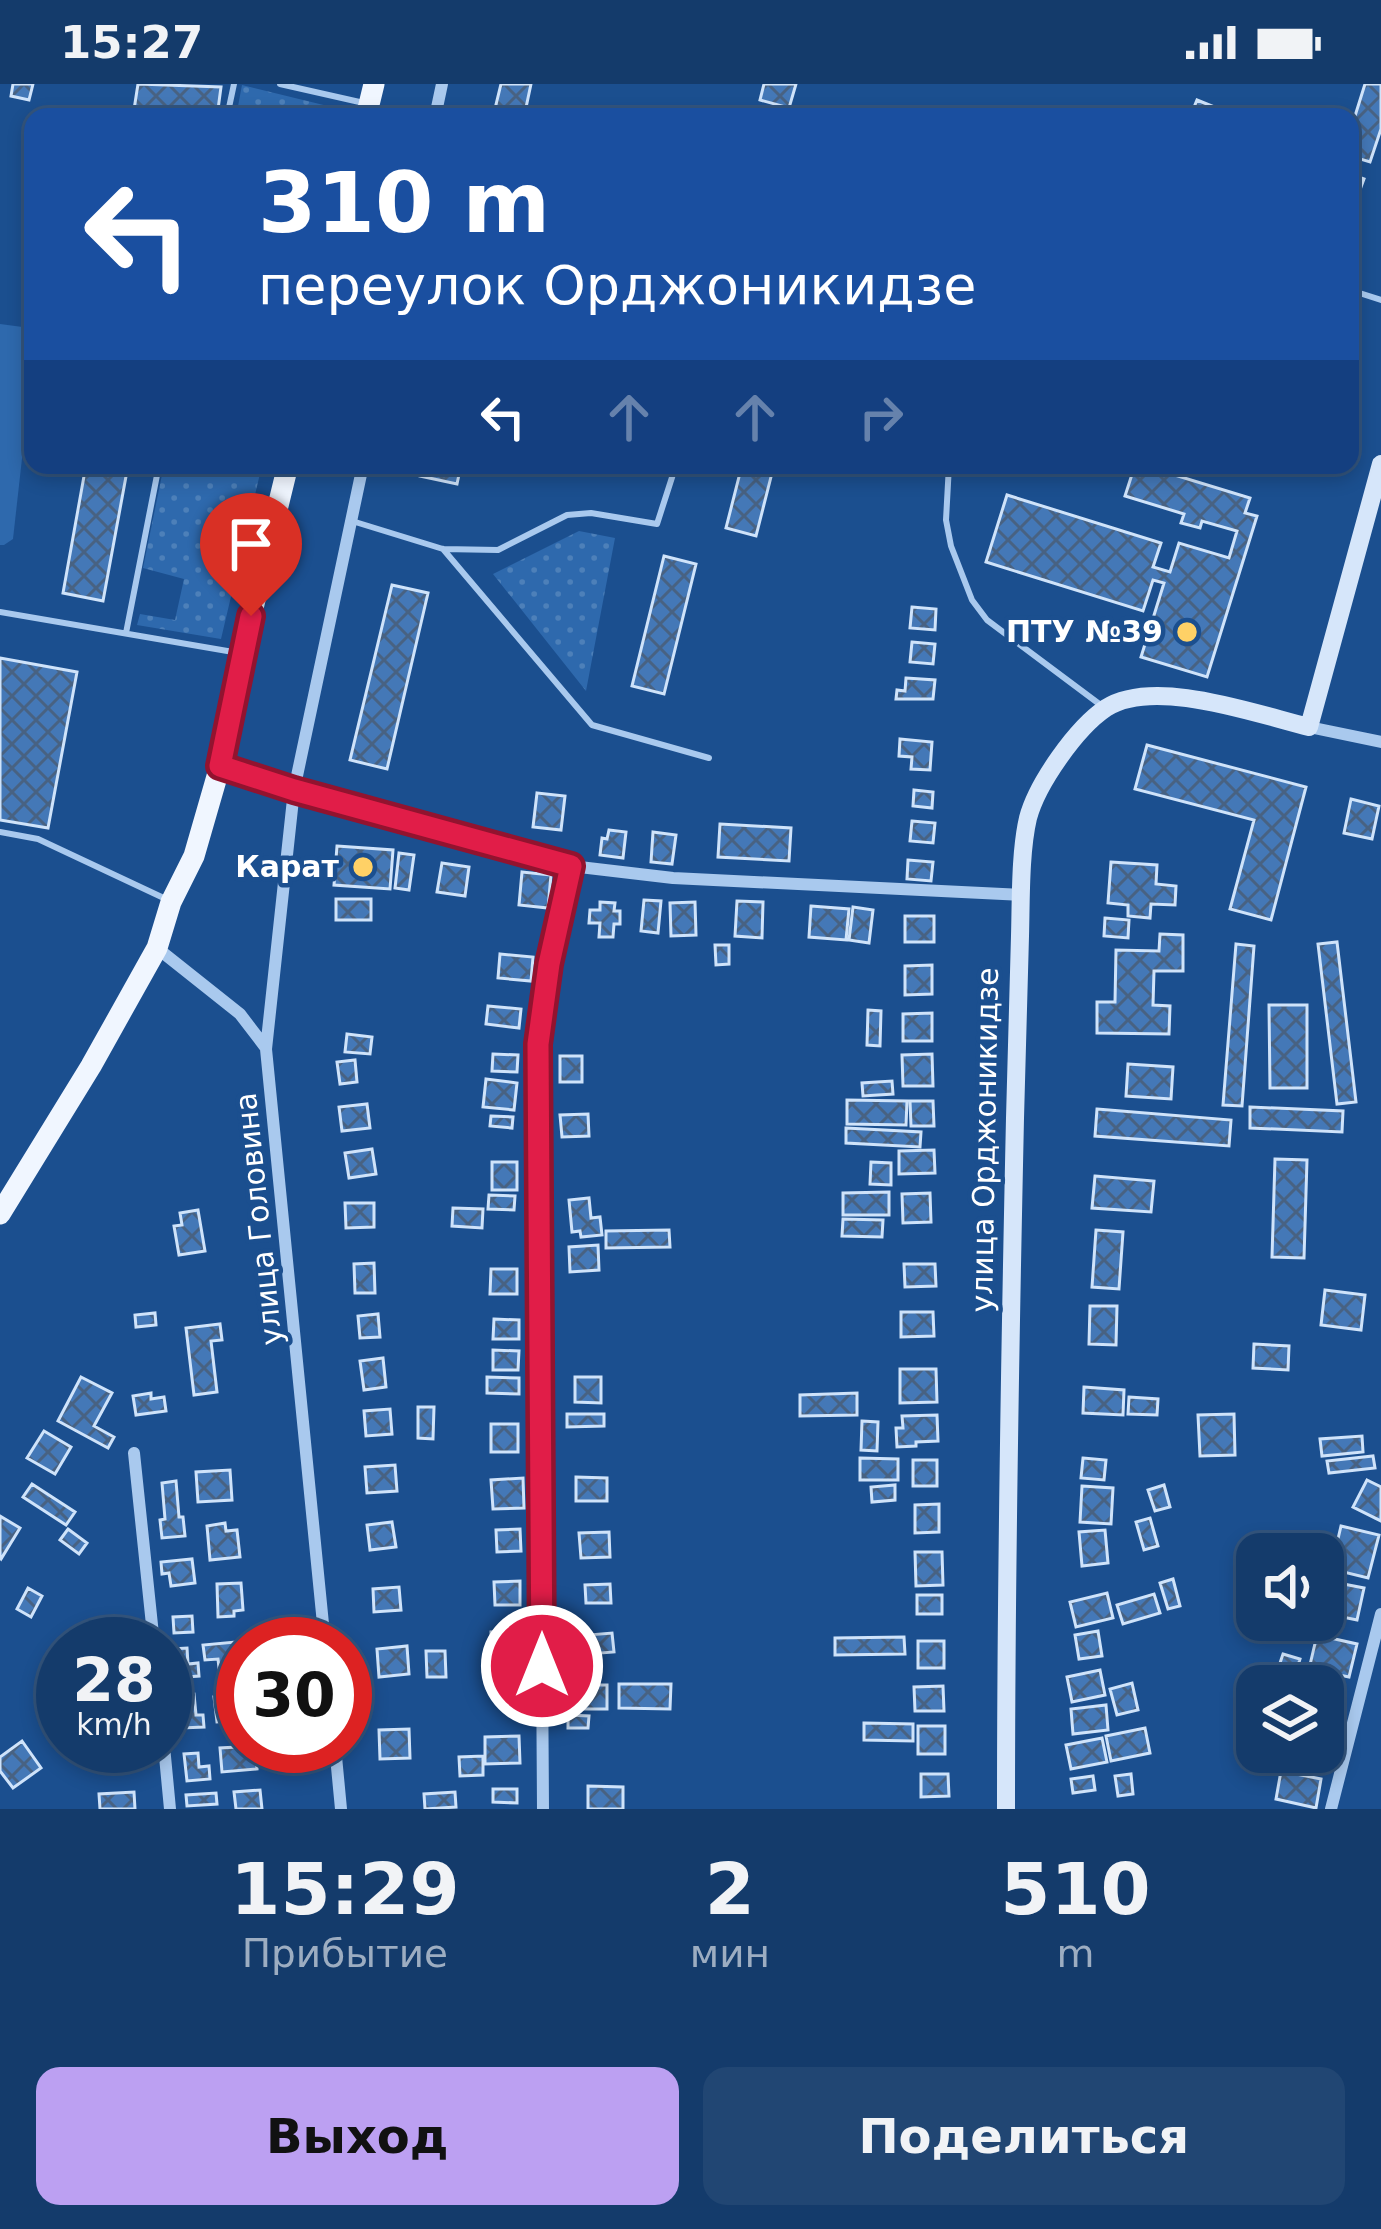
<!DOCTYPE html>
<html lang="ru">
<head>
<meta charset="utf-8">
<style>
	:root { --surface:#143b6b; --page:#214673; --text:#f1f3f6; --muted:#9dadc1; --line:#33557e; --accent:#bca0f2 }
	body { margin:0; font-family:"DejaVu Sans",sans-serif; background:var(--page); color:var(--text); height:100vh; display:flex; flex-direction:column; font-size:45px; white-space:nowrap }
	* { box-sizing:border-box; margin:0 }
	p { font-size:39px; color:var(--muted) }
	.icon { flex:none; width:66px; height:66px; fill:none; stroke:currentColor; stroke-width:2; stroke-linecap:round; stroke-linejoin:round }
	.map { position:relative; height:1725px; overflow:hidden }
	.drawer { display:flex; flex-direction:column; background:var(--surface); flex:1 }
	.drawer>* { flex:none }
	.banner { position:absolute; left:24px; top:24px; width:1335px; height:366px; border-radius:24px; box-shadow:0 6px 18px #0003,0 0 0 3px var(--line); background:#1a4fa0; color:#fff; overflow:hidden }
	.controls { position:absolute; left:1236px; top:1449px; display:grid; gap:24px }
	.controls a { display:grid; place-items:center; width:108px; height:108px; border-radius:24px; background:var(--surface); box-shadow:0 6px 18px #0003,0 0 0 3px var(--line); font-size:60px }
	.speed { position:absolute; left:36px; top:1533px; display:flex; gap:24px; font-size:60px; font-weight:700; text-align:center }
	.speed>* { display:grid; place-content:center; width:156px; height:156px; border-radius:50%; background:var(--surface); box-shadow:0 6px 18px #0003,0 0 0 3px var(--line); line-height:1 }
	.speed small { font-size:30px; font-weight:400 }
	.speed .limit { border:18px solid #d22; background:#fff; color:#111 }
	.pin { position:absolute; display:grid; place-items:center; width:102px; height:102px; color:#fff; margin:-123px -51px; border-radius:50% 50% 50% 0; rotate:-45deg; box-shadow:0 0 12px #0007 }
	.pin .icon { rotate:45deg }
	.me { position:absolute; width:132px; margin:-66px; rotate:0deg; stroke-linejoin:round; filter:drop-shadow(0 0 9px #0008) }
	.turn { display:flex; align-items:center; gap:42px; height:252px; padding:0 36px; font-size:54px }
	.turn .icon { width:156px; height:156px; stroke-width:2.5 }
	.turn b { display:block; font-size:84px; line-height:102px }
	.lanes { display:flex; align-items:center; height:114px; padding:0 36px; background:#0003; justify-content:center; gap:60px; direction:ltr }
	.lanes .off { opacity:.35 }
	.eta { display:flex; justify-content:space-evenly; align-items:center; height:204px; text-align:center }
	.eta b { font-size:72px; font-weight:700; line-height:84px }
	.button { display:flex; gap:24px; margin-top:auto; padding:24px 36px }
	.button a { flex:1; height:138px; border-radius:24px; background:var(--accent); color:#111; font-size:48px; font-weight:700; line-height:138px; text-align:center }
	.button a+a { background:var(--page); color:var(--text) }
	.status { display:flex; justify-content:space-between; align-items:center; height:84px; padding:0 60px; background:var(--surface); direction:ltr }
	.status svg { height:33px; fill:currentColor }
	.map>svg:first-child { display:block }
	.park { fill:url(#park-dots) }
	.garden { fill:#2e69ad }
	.building { fill:url(#building-cross-hatch); stroke:#cfe3fa; stroke-width:3 }
	.lines { fill:none; stroke-linecap:round; stroke-linejoin:round }
	.lane { stroke:#a9c9ee; stroke-width:6 }
	.street { stroke:#a9c9ee; stroke-width:12 }
	.secondary { stroke:#d6e6fa; stroke-width:18 }
	.primary { stroke:#f0f6ff; stroke-width:21 }
	.route-casing { stroke:#92132f; stroke-width:30 }
	.route { stroke:#e11d48; stroke-width:21 }
	.poi-dot { fill:#ffd166; stroke:#1b4f8f; stroke-width:4.5 }
	.labels { text-anchor:middle; stroke-width:9; stroke-linejoin:round; paint-order:stroke }
	.poi-label { font-size:30px; font-weight:bold; fill:#fff; stroke:#1b4f8f; text-anchor:end }
	.street-label { font-size:30px; fill:#fff; stroke:#1b4f8f }
</style>
</head>
<body>
<div class="status"><b>15:27</b><svg viewBox="0 0 49 12"><path d="M0 12V9h3v3zM5 12V6h3v6zM10 12V3h3v9zM15 12V0h3v12zM26 1h20v11H26zM47 4h2v5h-2z"/></svg></div>
<div class="map">
<svg width="1381" height="1725" viewBox="0 0 1381 1725">
	<defs>
		<pattern id="park-dots" width="8" height="8" patternUnits="userSpaceOnUse" patternTransform="scale(3)"><rect width="8" height="8" fill="#2e69ad"/><path d="M2 2h.1M6 6h.1" fill="none" stroke="#4d80b9" stroke-width="1.8" stroke-linecap="round"/></pattern>
		<pattern id="building-cross-hatch" width="8" height="8" patternUnits="userSpaceOnUse" patternTransform="scale(3)"><rect width="8" height="8" fill="#4478b7"/><path d="M0 0l8 8M0 8l8-8" fill="none" stroke="#486282"/></pattern>
	</defs>
	<rect width="100%" height="100%" fill="#1b4f8f"/>
	<!-- park -->
	<path class="park" d="M242,1l102,25 -2,7h-106z
		M164,381h98l-41,174 -84,-14 3,-11 35,6 9,-41 -41,-11z
		M579,447l36,7 -29,153 -93,-117z"/>
	<!-- garden -->
	<path class="garden" d="M0,240l30,4 3,3v29l-20,179 -9,6h-4z"/>
	<!-- building -->
	<path class="building" d="M13,0h20l-4,16 -18,-4z
		M138,0l83,3 -4,30 -84,-1z
		M501,0h30l-7,33h-31z
		M764,0h32l-7,24 -29,-8z
		M1365,0h16v45l-11,33 -20,-6v-24z
		M1197,16l42,17h-49z
		M1350,90l14,5 -14,38z
		M86,381l41,6 -24,130 -40,-8z
		M422,381h39l-4,19 -37,-8z
		M742,381h32l-18,71 -30,-8z
		M1135,381h7l108,33 -5,15 12,3 -50,161 -66,-20 23,-74 -11,-3 -10,31 -157,-49 21,-67 154,48 -8,24 17,5 9,-29 50,15 8,-27 -35,-10 -2,7 -19,-5 3,-9 -59,-18z
		M664,472l32,8 -32,130 -32,-8z
		M392,501l36,8 -41,176 -37,-9z
		M912,523l24,2 -1,21 -25,-2z
		M912,558l23,2 -2,20 -23,-2z
		M0,574l77,14 -29,156 -48,-8z
		M906,594l29,2 -2,19h-37l1,-9 8,1z
		M900,655l32,3 -2,28 -19,-1 1,-12 -13,-1z
		M1147,661l159,42 -35,133 -41,-11 24,-89 -119,-31z
		M914,706l19,2 -1,16 -19,-2z
		M537,709l28,3 -4,34 -28,-3z
		M1351,715l28,7 -7,33 -28,-6z
		M912,737l23,2 -2,20 -23,-2z
		M720,740l71,4 -2,33 -71,-4z
		M609,746l17,2 -3,26 -23,-3 2,-17 5,1z
		M653,748l23,3 -4,29 -21,-2z
		M337,762l56,4 -3,39 -56,-4z
		M399,769l15,2 -5,35 -14,-2z
		M908,776l25,2 -2,19 -24,-2z
		M1111,778l46,3 -1,19 20,2 -1,19 -24,-1 -1,14 -22,-2v-11l-20,-2z
		M442,779l27,4 -4,29 -28,-4z
		M522,788l29,3 -3,33 -29,-3z
		M336,815h35v21h-35z
		M644,816l17,1 -3,32 -17,-2z
		M737,817l26,1 -1,36 -27,-2z
		M600,818l15,1 -1,8h6v13h-6l-1,13h-14l1,-14h-11l1,-13h10z
		M695,818l1,33 -25,1 -1,-33z
		M811,822l38,3 -3,31 -37,-3z
		M853,823l20,3 -4,33 -20,-3z
		M905,832h29v26h-29z
		M1105,834l24,2 -1,18 -24,-2z
		M1160,850l23,1v36h-29l-1,34 17,1 -1,28 -72,-1v-31h18l1,-52 43,1z
		M1337,858l19,160 -19,2 -19,-160z
		M1236,860l18,2 -12,160 -19,-1z
		M715,861h14v19l-13,1z
		M500,870l33,3 -2,24 -33,-3z
		M932,881v29l-27,1v-29z
		M1269,921h38v83h-37z
		M488,922l33,3 -2,19 -33,-4z
		M868,926l13,1 -1,35 -13,-1z
		M932,929v28h-29v-27z
		M347,950l25,3 -2,17 -25,-2z
		M493,970l25,1 -1,17 -25,-1z
		M932,970l1,32h-30l-1,-31z
		M560,972h22v26h-22z
		M355,976l2,22 -17,2 -3,-22z
		M1128,980l45,3 -2,32 -45,-3z
		M486,995l31,4 -3,27 -31,-3z
		M892,997l1,13 -30,2 -1,-13z
		M847,1016l60,1 -1,24 -59,-1z
		M910,1017h23l1,25h-23z
		M367,1020l3,24 -28,3 -3,-24z
		M1250,1023l93,4 -1,21 -92,-4z
		M1097,1025l134,11 -2,26 -134,-10z
		M588,1030l1,22 -27,1 -2,-22z
		M491,1032l22,1 -1,11 -22,-2z
		M846,1044l75,4 -1,15 -74,-4z
		M372,1065l4,25 -27,4 -4,-25z
		M934,1066l1,23 -36,1v-23z
		M1275,1075l32,1 -3,98 -32,-1z
		M492,1078h25v28h-25z
		M871,1078l20,1v22l-21,-1z
		M1095,1092l59,5 -3,31 -59,-4z
		M889,1108v23h-46v-22z
		M930,1109l1,29 -28,1 -1,-29z
		M489,1111l26,1 -1,14 -26,-1z
		M589,1114l2,20 9,-1 2,18 -21,2 -1,-6 -8,1 -3,-32z
		M345,1119h29v24l-28,1z
		M453,1124l30,1 -1,19 -30,-2z
		M198,1126l7,41 -26,4 -5,-29 8,-1 -2,-12z
		M843,1135l40,1 -1,17 -40,-1z
		M669,1146l1,17 -64,1v-17z
		M1096,1146l27,2 -4,57 -27,-2z
		M598,1161l1,25 -29,2 -1,-25z
		M374,1179l1,30h-20l-1,-29z
		M904,1180h31l1,22 -31,1z
		M491,1185h26v25h-27z
		M1325,1206l40,5 -4,35 -40,-5z
		M1090,1222h27l-1,39 -27,-1z
		M901,1228h32l1,24 -33,1z
		M155,1229l1,12 -20,2 -1,-12z
		M378,1230l2,23 -20,1 -2,-22z
		M494,1235l25,1v19h-26z
		M220,1240l2,16 -11,1 6,51 -23,3 -8,-67z
		M1254,1260l35,2 -1,24 -35,-2z
		M493,1266l26,1 -1,19h-25z
		M383,1274l3,29 -22,3 -4,-29z
		M900,1285h36l1,33 -37,1z
		M81,1293l31,16 -18,33 20,11 -6,11 -50,-27z
		M487,1293l32,1v16l-32,-1z
		M575,1293h26v26l-26,-1z
		M1084,1303l40,3 -1,25 -40,-2z
		M151,1309v6l13,-2 2,14 -30,4 -3,-19z
		M857,1309v22l-57,1v-21z
		M1129,1313l29,2 -1,16 -29,-1z
		M418,1323h16l-1,32 -15,-1z
		M390,1325l2,25 -26,2 -2,-25z
		M567,1330h37v12l-37,1z
		M1234,1330l1,41 -35,1 -2,-41z
		M937,1331l1,26 -22,1v4l-19,1 -1,-19h7l-1,-12z
		M862,1337l16,1 -1,29 -16,-1z
		M491,1340h27v28h-27z
		M44,1347l27,16 -16,27 -28,-16z
		M1362,1352l1,16 -41,4 -2,-17z
		M1373,1372l2,12 -46,5 -2,-12z
		M860,1374l38,1v21h-38z
		M1083,1374l23,2 -2,20 -23,-2z
		M913,1376h24v26h-24z
		M395,1381l2,26 -30,2 -2,-26z
		M230,1386l2,30 -34,2 -2,-30z
		M576,1393l31,1v23h-31z
		M523,1394l1,30 -31,1 -2,-29z
		M1367,1396l14,7v34l-28,-14z
		M176,1397l3,36h4l2,19 -23,2 -2,-18 5,-1 -3,-36z
		M32,1400l43,28 -9,13 -43,-28z
		M895,1401v15l-23,2 -1,-15z
		M1164,1401l6,22 -15,4 -7,-21z
		M1082,1402l31,2 -2,36 -31,-2z
		M939,1420v28l-24,1v-28z
		M0,1432l20,12 -19,31 -1,-1z
		M1150,1434l8,28 -14,4 -8,-28z
		M392,1438l4,25 -26,3 -3,-25z
		M225,1439l1,8 11,-1 3,27 -30,3 -3,-34z
		M1341,1442l38,9 -11,43 -37,-9z
		M68,1445l19,14 -8,11 -19,-14z
		M520,1445l1,22 -24,1 -1,-22z
		M1105,1446l3,33 -26,3 -3,-34z
		M609,1448l1,25 -29,1 -2,-25z
		M915,1468h27l1,33 -27,1z
		M192,1475l3,24 -24,3 -2,-13 -7,1 -1,-12z
		M1173,1495l7,27 -12,3 -8,-26z
		M520,1497v24h-25l-1,-23z
		M1328,1497l36,7 -7,32 -34,-7z
		M241,1499l2,27 -9,1v5l-16,1 -1,-33z
		M610,1500l1,19h-25l-1,-18z
		M399,1503l2,23 -27,2 -1,-23z
		M28,1504l14,8 -11,21 -14,-8z
		M1107,1509l6,25 -37,9 -6,-25z
		M1154,1510l6,19 -37,11 -6,-19z
		M917,1511h25v19h-25z
		M192,1532l1,16 -19,1 -1,-16z
		M520,1547l1,21 -30,1v-21z
		M1098,1547l4,25 -23,3 -4,-24z
		M612,1549l2,19 -25,2 -1,-19z
		M1317,1551l40,9 -8,33 -40,-8z
		M904,1553l1,17 -70,1v-17z
		M246,1557l1,3h-4v21l-24,3 -1,-9 -13,1 -2,-15z
		M918,1557h26v27h-26z
		M407,1562l2,28 -30,3 -2,-28z
		M187,1564l1,16 10,-1 1,13 -25,2 -2,-29z
		M426,1567h19l1,26h-19z
		M1283,1570l17,5 -8,27 -18,-5z
		M1100,1586l5,25 -33,7 -5,-25z
		M1132,1599l6,27 -21,5 -7,-26z
		M619,1600h52l-1,25 -51,-1z
		M580,1601h27v24h-27z
		M943,1602l1,25h-29l-1,-24z
		M194,1610l2,21h7l1,12 -23,1 -3,-33z
		M243,1611v25l-26,2 -3,-25z
		M1106,1621l2,25 -35,4 -2,-25z
		M1323,1622l15,3 -7,42 -8,-1z
		M568,1631l21,1 -1,12h-20z
		M864,1639l49,1v17l-49,-1z
		M918,1642h27v28h-27z
		M1145,1644l5,25 -39,8 -5,-25z
		M409,1645l1,29 -30,1 -1,-29z
		M519,1652l1,27 -35,1v-27z
		M1102,1654l5,24 -36,7 -5,-24z
		M22,1657l19,27 -28,20 -13,-17v-14z
		M255,1662l2,23 -35,3 -2,-24z
		M198,1669l1,14 10,-1 1,13 -23,2 -3,-27z
		M483,1672v19l-23,1 -1,-19z
		M1281,1687l40,8 -5,29 -40,-9z
		M921,1690h27l1,22 -28,1z
		M1131,1690l2,20 -15,2 -3,-20z
		M1093,1692l2,14 -22,3 -2,-14z
		M588,1702l35,1v22h-35z
		M493,1705h24v14l-24,-1z
		M260,1706l2,19h-26l-2,-17z
		M134,1708l1,17h-35l-1,-15z
		M455,1708l1,15 -31,2 -1,-15z
		M216,1709l1,11 -30,2 -1,-11z"/>
	<g class="lines">
		<!-- lane -->
		<path class="lane" d="M280,0l84,19
			M227,33l7,-33
			M1350,206l31,10
			M949,381l-3,55 5,26 21,54 15,20 115,86
			M352,437l91,28 55,1 69,-35 24,-2 66,11 19,-59
			M443,465l149,176 117,33
			M0,528l239,41
			M126,549l33,-168
			M0,748l38,7 130,61"/>
		<!-- street -->
		<path class="street" d="M435,33l7,-33
			M1309,643l72,15
			M220,682l74,24 277,76 102,12 348,17
			M157,864l83,66 26,34
			M134,1369l20,191
			M325,1560l-59,-595 28,-259 69,-325
			M164,1662l6,63
			M335,1662l6,63
			M543,1725l-5,-765 11,-79 22,-99
			M1331,1725l50,-195"/>
		<!-- secondary -->
		<path class="secondary" d="M1006,1725c0,-230 4,-461 9,-691 2,-61 3,-121 5,-182 1,-35 0,-84 8,-118 9,-34 48,-90 78,-110 48,-31 150,6 203,19l72,-263"/>
		<!-- primary -->
		<path class="primary" d="M366,33l8,-33
			M0,1130l91,-148 66,-118 14,-46 23,-46 26,-90 16,-68 6,-45 46,-188"/>
	</g>
	<g class="lines">
		<!-- route casing -->
		<g class="route-casing">
			<path id="route" d="M251,532l-31,150 74,24 277,76 -22,98 -11,80 4,622"/>
		</g>
		<!-- route -->
		<use href="#route" class="route"/>
	</g>
	<!-- markers -->
	<g class="poi-dot">
		<circle cx="1187" cy="548" r="12"/>
		<circle cx="363" cy="783" r="12"/>
	</g>
	<g class="labels">
		<!-- poi labels -->
		<g class="poi-label">
			<text x="1163" y="558">ПТУ №39</text>
			<text x="339" y="793">Карат</text>
		</g>
		<!-- street labels -->
		<g class="street-label">
			<text transform="translate(985 1056) rotate(-89)" y="10">улица Орджоникидзе</text>
			<text transform="translate(259 1135) rotate(-96)" y="10">улица Головина</text>
		</g>
	</g>
</svg>
<div class="controls">
<a><svg class="icon" aria-label="sound" viewBox="0 0 24 24"><path d="M4 9h4l5-4v14l-5-4H4zM17 9q2 3 0 6"/></svg></a>
<a><svg class="icon" aria-label="layers" viewBox="0 0 24 24"><path d="M12 4l9 5-9 5-9-5zM3 14l9 5 9-5"/></svg></a>
</div>
<div class="speed"><div>28<small>km/h</small></div><div class="limit">30</div></div>
<div class="pin" style="left:251px;top:532px;background:#d93025"><svg class="icon" aria-label="arrive" viewBox="0 0 24 24"><path d="M6 21V4h12l-3 4 3 4H6"/></svg></div>
<svg class="me" style="left:542px;top:1582px" viewBox="-20 -20 40 40"><circle r="17" fill="#e11d48" stroke="#fff" stroke-width="3"/><path d="M0-11L8 9 0 5-8 9z" fill="#fff"/></svg>
<div class="banner">
<div class="turn"><svg class="icon" aria-label="left" viewBox="0 0 24 24"><path d="M17 20v-9H6M10 6l-5 5 5 5"/></svg><div><b>310 m</b>переулок Орджоникидзе</div></div>
<div class="lanes"><svg class="icon" aria-label="left" viewBox="0 0 24 24"><path d="M17 20v-9H6M10 6l-5 5 5 5"/></svg><svg class="icon off" aria-label="ahead" viewBox="0 0 24 24"><path d="M12 20V5M6 11l6-6 6 6"/></svg><svg class="icon off" aria-label="ahead" viewBox="0 0 24 24"><path d="M12 20V5M6 11l6-6 6 6"/></svg><svg class="icon off" aria-label="right" viewBox="0 0 24 24"><path d="M7 20v-9h11M14 6l5 5-5 5"/></svg></div>
</div>
</div>
<section class="drawer">
<div class="eta">
<div><b>15:29</b><p>Прибытие</p></div>
<div><b>2</b><p>мин</p></div>
<div><b>510</b><p>m</p></div>
</div>
<div class="button"><a>Выход</a><a>Поделиться</a></div>
</section>
</body>
</html>
